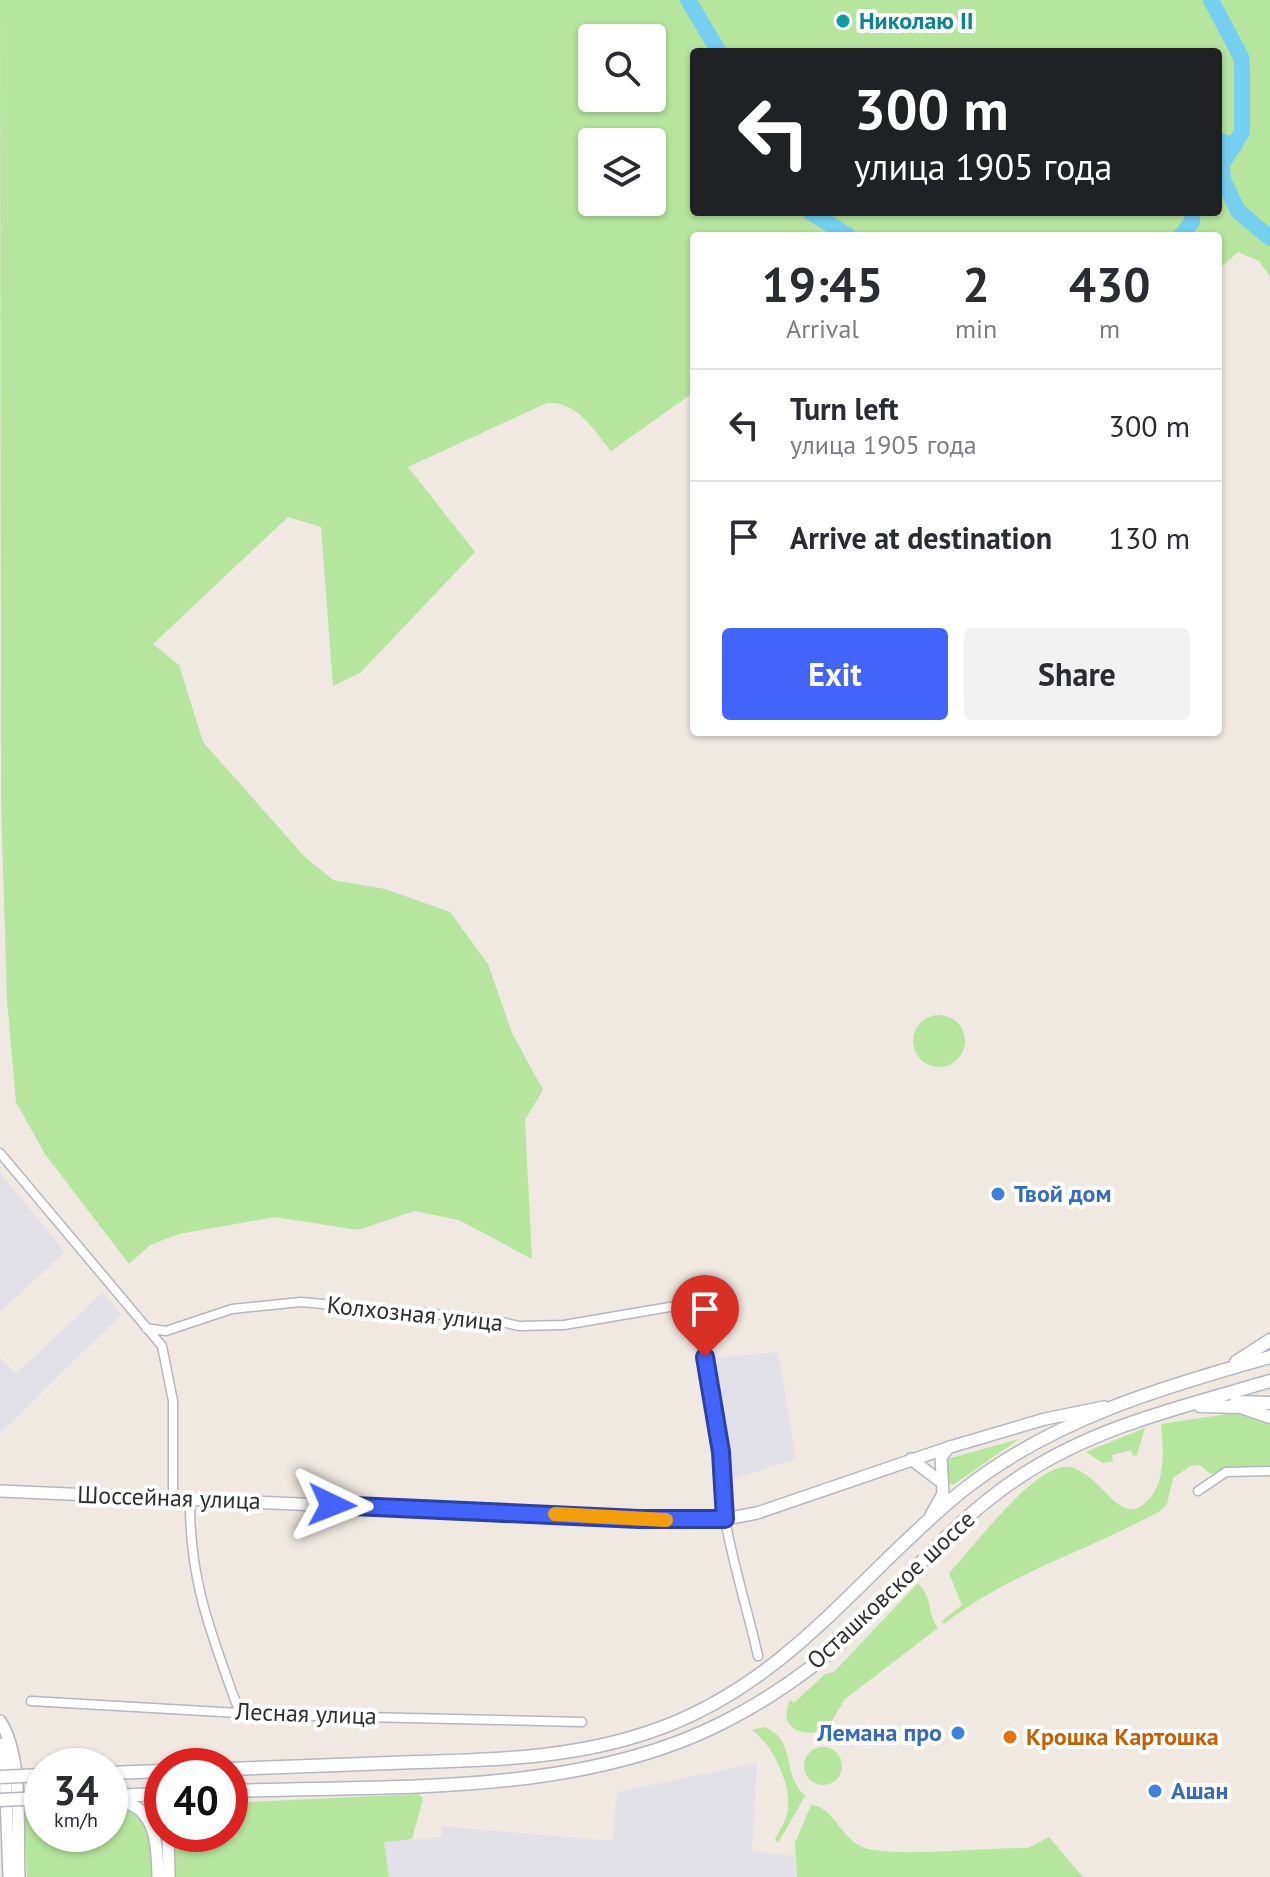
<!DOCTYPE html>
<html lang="en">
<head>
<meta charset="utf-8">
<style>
	:root { --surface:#fff; --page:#f2f2f3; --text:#2b2b33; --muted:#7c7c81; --line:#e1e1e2; --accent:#4264fb }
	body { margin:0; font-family:"PT Sans",sans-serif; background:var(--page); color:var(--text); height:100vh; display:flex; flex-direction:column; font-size:30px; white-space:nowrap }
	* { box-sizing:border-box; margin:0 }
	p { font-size:26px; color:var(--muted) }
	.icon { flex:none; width:44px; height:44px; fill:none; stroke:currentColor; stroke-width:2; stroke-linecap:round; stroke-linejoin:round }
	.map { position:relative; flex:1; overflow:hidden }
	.drawer { position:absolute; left:690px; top:232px; width:532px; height:504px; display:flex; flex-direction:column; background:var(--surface); border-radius:8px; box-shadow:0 2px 6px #0004 }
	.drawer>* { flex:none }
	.guide { position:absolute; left:690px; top:48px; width:532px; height:168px; border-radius:8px; box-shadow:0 2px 6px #0004; background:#202124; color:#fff; overflow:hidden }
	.controls { position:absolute; left:578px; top:24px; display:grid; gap:16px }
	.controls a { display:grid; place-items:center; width:88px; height:88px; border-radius:8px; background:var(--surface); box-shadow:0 2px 6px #0004; font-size:40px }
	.speed { position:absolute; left:24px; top:1748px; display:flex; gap:16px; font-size:40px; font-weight:700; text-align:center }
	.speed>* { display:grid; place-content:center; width:104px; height:104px; border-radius:50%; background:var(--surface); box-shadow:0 2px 6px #0004; line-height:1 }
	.speed small { font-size:20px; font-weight:400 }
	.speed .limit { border:12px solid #d22; background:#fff; color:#111 }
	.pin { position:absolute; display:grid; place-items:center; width:68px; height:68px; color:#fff; margin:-82px -34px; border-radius:50% 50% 50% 0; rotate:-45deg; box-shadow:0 0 8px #0007 }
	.pin .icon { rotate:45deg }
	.me { position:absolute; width:88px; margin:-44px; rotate:92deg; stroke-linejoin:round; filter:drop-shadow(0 0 6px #0008) }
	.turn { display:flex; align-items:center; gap:28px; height:168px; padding:0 32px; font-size:36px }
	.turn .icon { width:104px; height:104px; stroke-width:2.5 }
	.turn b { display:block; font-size:56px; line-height:68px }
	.eta { display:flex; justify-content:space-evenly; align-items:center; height:136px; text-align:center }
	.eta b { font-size:48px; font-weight:600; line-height:56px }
	.primary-button { display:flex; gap:16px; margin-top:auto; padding:16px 32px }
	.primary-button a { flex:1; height:92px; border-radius:8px; background:var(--accent); color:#fff; font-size:32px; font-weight:600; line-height:92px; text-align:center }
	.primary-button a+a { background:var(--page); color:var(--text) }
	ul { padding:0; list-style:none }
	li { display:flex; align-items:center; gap:24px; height:112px; padding:0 32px; border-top:2px solid var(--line) }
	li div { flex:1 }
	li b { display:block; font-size:30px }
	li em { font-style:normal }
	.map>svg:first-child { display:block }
	.industrial { fill:#e3e1e8 }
	.green { fill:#b6e59e; fill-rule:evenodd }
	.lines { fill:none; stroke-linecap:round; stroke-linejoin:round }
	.river { stroke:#75cff0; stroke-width:16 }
	.minor-casing { stroke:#b4b7c1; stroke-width:11 }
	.tertiary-casing { stroke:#b4b7c1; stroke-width:14 }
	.secondary-casing { stroke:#b4b7c1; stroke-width:15 }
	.minor { stroke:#fff; stroke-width:8 }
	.tertiary { stroke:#fff; stroke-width:11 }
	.secondary { stroke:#fff; stroke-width:12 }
	.secondary-bridge-casing { stroke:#b4b7c1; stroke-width:15; stroke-linecap:butt }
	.secondary-bridge { stroke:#fff; stroke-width:12 }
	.route-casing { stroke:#2b41a3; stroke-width:20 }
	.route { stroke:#4264fb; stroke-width:14 }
	.slow { stroke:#f59e0b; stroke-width:14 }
	.culture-dot { fill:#0f9aa8; stroke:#fff; stroke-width:3 }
	.shop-dot { fill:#3f7fe0; stroke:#fff; stroke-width:3 }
	.food-dot { fill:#e8710a; stroke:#fff; stroke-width:3 }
	.labels { text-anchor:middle; stroke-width:8; stroke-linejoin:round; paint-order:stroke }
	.culture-label { font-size:24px; font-weight:bold; fill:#0d838f; stroke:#fff; text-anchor:start }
	.shop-label { font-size:24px; font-weight:bold; fill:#366cbe; stroke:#fff; text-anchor:start }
	.street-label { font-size:24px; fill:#2e2e2e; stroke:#fff }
	.food-label { font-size:24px; font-weight:bold; fill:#c56008; stroke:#fff; text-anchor:start }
</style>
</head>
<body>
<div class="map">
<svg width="1270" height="1877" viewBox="0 0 1270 1877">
	<rect width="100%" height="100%" fill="#efe9e1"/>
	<!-- industrial -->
	<path class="industrial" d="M0,1173l65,79 -65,60z
		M103,1292l18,23 -121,118v-75l16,16z
		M778,1352l18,107 -68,22 -15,-123z
		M757,1763l-5,88 42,5 3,21h-408l-5,-35 58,-5v-10h7l163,14 5,-49z"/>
	<!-- green -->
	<path class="green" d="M0,0h1270v277l-11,-16 -21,-9 -20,18v-34h-524v156l-83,59c-18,-22 -34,-50 -64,-48l-139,64 67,85 -115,121 -27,13 -12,-159 -33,-10 -135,127 26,21 24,77 101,114 29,24 52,9 65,23 38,52 24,69 31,57 -18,30 7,139 -73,-39 -45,-9 -56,19 -83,-13 -96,17 -29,11 -21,19 -84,-110 -29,-52 -9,-102 -6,-199zM592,38h60v60h-60zM694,52h524v160h-524zM592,142h60v60h-60z
		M913 1041a26 26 0 1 1 52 0a26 26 0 1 1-52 0Z
		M1234,1413l36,10v45l-24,-2 -36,8 -10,-9 -10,1 -17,12 -6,26 -7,7c-74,41 -148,60 -216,113l-2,-3 20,-16 -13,-32c23,-23 85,-110 120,-106 9,1 21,10 27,16 12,10 23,29 40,26 31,-15 28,-56 25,-85z
		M1145,1428l-8,27 -4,1 -2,-6 -19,5 1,6 -10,2 -17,-11z
		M1019,1439l-66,46 -7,-2 -3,-16 4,-8z
		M918,1583c16,17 8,29 20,45l-93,71 -18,30c-24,10 -50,0 -37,-29l4,3 31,-29 9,-2z
		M764,1727c33,12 17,47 41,69l-27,47 -3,-4c5,-9 12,-20 13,-30 3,-26 -16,-65 -36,-79z
		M804 1766a19 19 0 1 1 38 0a19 19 0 1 1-38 0Z
		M419,1794l4,5 -11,40 -28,3 5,35h-216l1,-43h56v-31z
		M115,1805c39,15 38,33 38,72h-126l-3,-66 18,-1v24h68v-28z
		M811,1805c25,1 30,41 62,45 44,6 109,-2 155,-2l21,-11 34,40h-286l-2,-34z"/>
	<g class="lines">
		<!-- river -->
		<path class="river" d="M688,0l31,52
			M1211,0l30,57 1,11v64l-20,32 1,16 15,31 32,27
			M1218,140l16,6
			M810,212l39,24
			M1181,236l11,-14v-10"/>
		<!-- minor casing -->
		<g class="minor-casing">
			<path id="minor" d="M0,1153l162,193 11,55v98
				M146,1328l20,3 66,-22 69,-7 187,17 31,7 45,-1 123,-21c32,68 27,142 38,215 8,46 23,92 33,137
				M1198,1491l28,-19 44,-1
				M190,1500c-1,81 22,136 49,211
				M31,1701l242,14 309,7"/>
		</g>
		<!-- tertiary casing -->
		<g class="tertiary-casing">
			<path id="tertiary" d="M911,1459l30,23
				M0,1491l639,28h86l32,-6 193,-66 95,-28 59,-12
				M931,1515l12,-21 -2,-37 8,-10
				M0,1721c24,36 17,112 19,156
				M0,1744l5,24 4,109
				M111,1800c45,2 46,41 47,77
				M168,1834l1,43"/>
		</g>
		<!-- secondary casing -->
		<g class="secondary-casing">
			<path id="secondary" d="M1236,1362l34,-22
				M1236,1402l34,1
				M1200,1406l41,1 29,10
				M230,1769c62,-2 125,-5 187,-7 86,-2 169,-5 249,-36 128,-50 195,-153 296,-235 89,-71 200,-104 308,-134
				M110,1773l52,-2
				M230,1791c160,-6 346,6 492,-68 32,-16 63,-36 92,-58 73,-56 126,-136 204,-187 77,-52 165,-71 252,-97
				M110,1796l52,-2"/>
		</g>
		<!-- minor -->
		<use href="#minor" class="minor"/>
		<!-- tertiary -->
		<use href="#tertiary" class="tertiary"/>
		<!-- secondary -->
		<use href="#secondary" class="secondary"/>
		<!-- secondary-bridge casing -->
		<g class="secondary-bridge-casing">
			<path id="secondary-bridge" d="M0,1777l42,-2
				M0,1800l42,-2"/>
		</g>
		<!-- secondary-bridge -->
		<use href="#secondary-bridge" class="secondary-bridge"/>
	</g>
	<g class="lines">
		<!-- route casing -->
		<g class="route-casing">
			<path id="route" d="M332,1505l307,14h86l-4,-67 -16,-95"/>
		</g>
		<!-- route -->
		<use href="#route" class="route"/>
		<!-- slow -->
		<path class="slow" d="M555,1514l111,6"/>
	</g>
	<!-- markers -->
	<circle class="culture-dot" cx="843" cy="21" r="8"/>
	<g class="shop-dot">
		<circle cx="998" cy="1194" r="8"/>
		<circle cx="958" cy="1733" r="8"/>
		<circle cx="1155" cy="1791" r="8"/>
	</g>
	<circle class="food-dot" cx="1010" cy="1737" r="8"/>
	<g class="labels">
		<!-- culture labels -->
		<g class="culture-label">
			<text x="859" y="29">Николаю II</text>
		</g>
		<!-- shop labels -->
		<g class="shop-label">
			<text x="1014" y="1202">Твой дом</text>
			<text x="942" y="1741" text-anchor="end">Лемана про</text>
			<text x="1171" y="1799">Ашан</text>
		</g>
		<!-- street labels -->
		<g class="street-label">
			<text transform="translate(415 1314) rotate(6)" y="8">Колхозная улица</text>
			<text transform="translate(169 1498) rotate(2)" y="8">Шоссейная улица</text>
			<text transform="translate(891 1590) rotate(-43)" y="8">Осташковское шоссе</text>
			<text transform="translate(306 1714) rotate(2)" y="8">Лесная улица</text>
		</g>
		<!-- food labels -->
		<g class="food-label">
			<text x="1026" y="1745">Крошка Картошка</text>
		</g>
	</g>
</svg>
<div class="controls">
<a><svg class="icon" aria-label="search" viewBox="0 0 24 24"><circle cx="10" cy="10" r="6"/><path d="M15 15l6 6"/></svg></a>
<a><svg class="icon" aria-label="layers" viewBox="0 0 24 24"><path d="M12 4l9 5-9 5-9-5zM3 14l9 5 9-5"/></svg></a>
</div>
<div class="speed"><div>34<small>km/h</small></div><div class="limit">40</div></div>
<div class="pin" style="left:705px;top:1357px;background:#d93025"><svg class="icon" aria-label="arrive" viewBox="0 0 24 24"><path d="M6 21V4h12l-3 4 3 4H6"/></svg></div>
<svg class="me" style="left:332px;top:1505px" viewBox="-20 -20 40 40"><path d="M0-17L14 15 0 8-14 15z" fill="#4264fb" stroke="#fff" stroke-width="4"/></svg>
<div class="guide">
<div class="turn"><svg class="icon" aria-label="left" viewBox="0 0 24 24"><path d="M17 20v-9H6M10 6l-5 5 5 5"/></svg><div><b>300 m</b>улица 1905 года</div></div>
</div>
<section class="drawer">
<div class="eta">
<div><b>19:45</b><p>Arrival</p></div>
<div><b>2</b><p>min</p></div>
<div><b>430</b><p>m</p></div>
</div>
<ul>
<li><svg class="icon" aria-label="left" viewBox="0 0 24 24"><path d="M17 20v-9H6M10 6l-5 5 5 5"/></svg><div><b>Turn left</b><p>улица 1905 года</p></div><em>300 m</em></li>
<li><svg class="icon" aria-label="arrive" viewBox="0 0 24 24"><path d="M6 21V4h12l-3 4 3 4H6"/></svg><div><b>Arrive at destination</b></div><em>130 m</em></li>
</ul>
<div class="primary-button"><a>Exit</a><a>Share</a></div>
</section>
</div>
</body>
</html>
